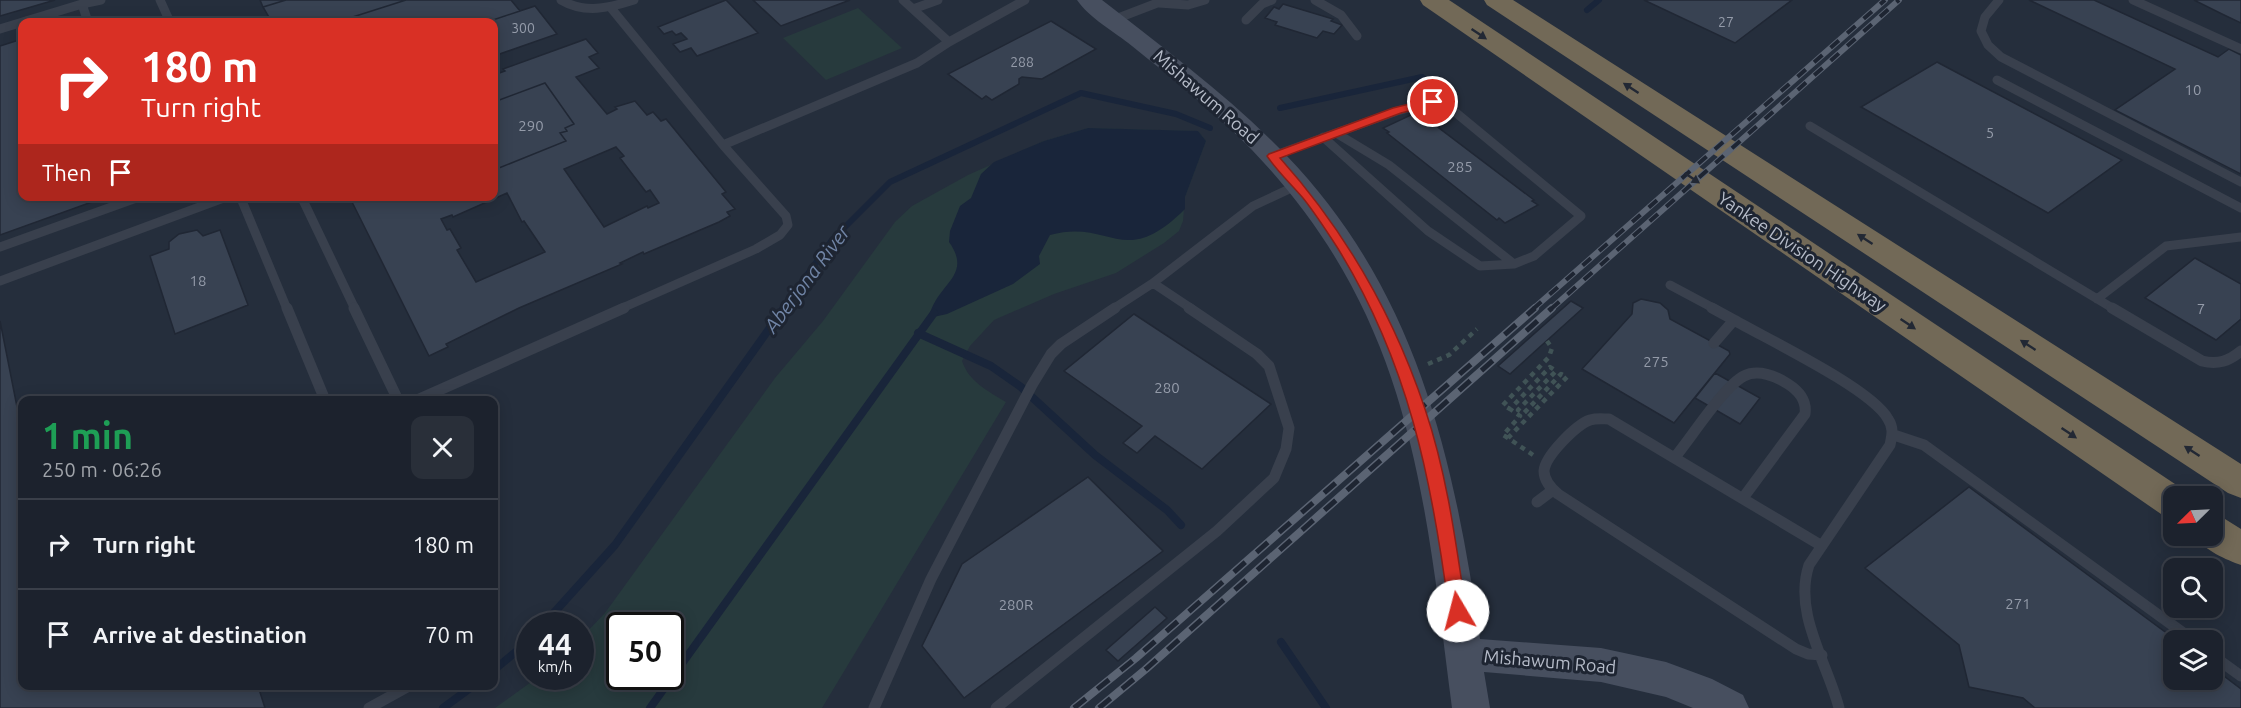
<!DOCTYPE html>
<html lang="en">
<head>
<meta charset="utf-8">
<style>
	:root { --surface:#1c222d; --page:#292f39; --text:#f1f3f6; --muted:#a0a4aa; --line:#3a3f49 }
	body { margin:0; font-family:Ubuntu,sans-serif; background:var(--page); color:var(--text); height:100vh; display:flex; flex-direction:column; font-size:22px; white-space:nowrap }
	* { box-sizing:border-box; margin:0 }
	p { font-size:20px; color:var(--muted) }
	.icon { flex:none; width:33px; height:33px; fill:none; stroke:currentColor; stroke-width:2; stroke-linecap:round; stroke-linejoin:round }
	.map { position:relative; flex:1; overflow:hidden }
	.drawer { position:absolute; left:18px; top:396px; width:480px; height:294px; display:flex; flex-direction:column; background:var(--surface); border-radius:12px; box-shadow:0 3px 15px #0003,0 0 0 2px var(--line) }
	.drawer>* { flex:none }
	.banner { position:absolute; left:18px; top:18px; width:480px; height:183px; border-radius:12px; box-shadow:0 3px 15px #0003,0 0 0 2px var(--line); background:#d93025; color:#fff; overflow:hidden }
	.needle { width:39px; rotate:246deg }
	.controls { position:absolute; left:2163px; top:486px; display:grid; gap:12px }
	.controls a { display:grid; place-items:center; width:60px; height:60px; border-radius:12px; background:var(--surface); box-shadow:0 3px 15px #0003,0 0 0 2px var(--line); font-size:30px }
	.speed { position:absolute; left:516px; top:612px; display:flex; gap:12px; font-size:30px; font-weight:700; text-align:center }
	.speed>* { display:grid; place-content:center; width:78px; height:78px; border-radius:50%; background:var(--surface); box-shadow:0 3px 15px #0003,0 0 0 2px var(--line); line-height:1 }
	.speed small { font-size:15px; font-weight:400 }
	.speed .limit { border:3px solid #111; border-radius:9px; background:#fff; color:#111 }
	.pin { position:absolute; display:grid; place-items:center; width:51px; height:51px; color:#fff; margin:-26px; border:3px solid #fff; border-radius:50%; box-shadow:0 2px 6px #0007 }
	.me { position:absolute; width:66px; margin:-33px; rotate:352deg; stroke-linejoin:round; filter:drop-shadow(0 0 4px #0008) }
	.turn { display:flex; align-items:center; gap:21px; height:126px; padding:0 24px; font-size:27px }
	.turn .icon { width:78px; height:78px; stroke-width:2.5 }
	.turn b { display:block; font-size:42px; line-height:51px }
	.then { display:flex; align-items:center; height:57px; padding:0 24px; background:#0003; gap:12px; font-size:22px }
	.round { display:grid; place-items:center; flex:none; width:63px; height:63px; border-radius:12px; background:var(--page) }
	.summary { display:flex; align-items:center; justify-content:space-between; height:102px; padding:0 24px }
	h1 { font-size:36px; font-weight:700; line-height:45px; color:#1e9e55 }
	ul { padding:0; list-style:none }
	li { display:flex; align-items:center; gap:18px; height:90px; padding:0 24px; border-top:2px solid var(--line) }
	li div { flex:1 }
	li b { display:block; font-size:22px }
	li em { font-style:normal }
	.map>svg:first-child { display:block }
	.green { fill:#273a3d; fill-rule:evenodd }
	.water { fill:#19253a }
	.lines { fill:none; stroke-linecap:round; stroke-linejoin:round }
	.stream-far1 { stroke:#19253a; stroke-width:6 }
	.stream { stroke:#19253a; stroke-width:8 }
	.building { fill:#384252; stroke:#202734; stroke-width:1.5; fill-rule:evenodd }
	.path { stroke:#405356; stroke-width:4.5; stroke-dasharray:5 5; stroke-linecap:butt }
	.lane-far1 { stroke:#39404d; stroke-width:9 }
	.lane { stroke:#39404d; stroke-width:11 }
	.secondary { fill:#474f5f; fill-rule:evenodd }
	.highway { fill:#726957; fill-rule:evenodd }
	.rail-far1-casing { stroke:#5b6473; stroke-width:6 }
	.rail-casing { stroke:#5b6473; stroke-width:8 }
	.rail-far1 { stroke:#1e2532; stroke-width:4; stroke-dasharray:11; stroke-linecap:butt }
	.rail { stroke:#1e2532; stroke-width:5; stroke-dasharray:15; stroke-linecap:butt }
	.oneway { fill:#222834 }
	.route { fill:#d93025; stroke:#8d1f18; stroke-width:1.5 }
	.labels { text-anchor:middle; stroke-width:6; stroke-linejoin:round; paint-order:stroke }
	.far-number-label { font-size:14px; fill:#949ba9 }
	.number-label { font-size:15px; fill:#949ba9 }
	.street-label { font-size:18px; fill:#b5bbc8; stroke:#1e2532 }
	.water-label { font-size:20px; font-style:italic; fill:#7084a5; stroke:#1e2532 }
</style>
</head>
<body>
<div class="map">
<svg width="2241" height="708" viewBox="0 0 2241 708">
	<rect width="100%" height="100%" fill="#252e3c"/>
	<!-- green -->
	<path class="green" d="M858,8l44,40 -76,32 -43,-42z
		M1088,128l110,3 8,10 -21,56 -2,24 -4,10 -15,12 -48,30 -62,21 -60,26 -24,26 -8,15c7,21 26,30 44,41l-184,306h-327l43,-31 42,-1 1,-38 24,-25 170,-235 48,-57 72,-99 17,-16 56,-31 76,-34zM620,626h50v50h-50z"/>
	<!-- water -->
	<path class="water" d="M1088,128l110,3 8,10 -21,56v12c-62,62 -74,9 -135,26l-11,21 1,8 -27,20 -66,30 -18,4c6,-34 45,-41 20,-76l1,-11 10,-25 11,-8 10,-24 13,-12 50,-21z"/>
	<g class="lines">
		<!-- stream-far1 -->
		<path class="stream-far1" d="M1587,10l12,-10
			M1280,108l142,-31
			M783,309l49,-69 58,-58 191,-89 95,21 34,14"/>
		<!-- stream -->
		<path class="stream" d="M918,333l73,33 30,21 74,68 72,55 14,15
			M542,626l73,-81 169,-237
			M1281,642l45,66
			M494,670l36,-30
			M443,708l30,-22
			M650,708l284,-395"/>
	</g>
	<!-- building -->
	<path class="building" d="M0,0h55l-55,16z
		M260,0h26l-23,7z
		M286,0h120l-69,22h-78l11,-3 -7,-12z
		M406,0h105l9,11 -33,11h-150z
		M726,0l32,33 -61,23 -6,-8 -11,4 -7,-8 14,-5 -6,-6 -5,2 -4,-4 -8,3 -6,-7z
		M753,0h97l-69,26z
		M1644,0h148l-57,43z
		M2029,0h65l124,57 11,-8 12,6v119l-126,-64 60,-41z
		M2194,0h47v23l-19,-9z
		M1283,4l50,15 -2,2 11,4 -8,9 -11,-3 -6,7 -42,-13 2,-3 -12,-4 9,-11 5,2z
		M535,6l22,28 -63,22v-34h-7z
		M1051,21l45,28 -54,30 -20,-2 -3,2v5l-27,16 -6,-4 -4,3 -34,-25z
		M22,39v157l81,2 -103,37v-189z
		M586,39l12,14 -9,4 10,11 -23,9 31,37 10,-5 -2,-2 20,-6 12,14 6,-3 8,9 5,-2 60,73 -4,2 13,15 -8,3 3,4 -11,6 -75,32 -1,-2 -23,11 2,1 -103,44 -73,36 2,3 -19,9 -80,-160h145v-26l72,-29 -6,-8 7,-2 -2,-3 9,-4 -29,-41 -51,19v-27l11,-4 -2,-2zM616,147l8,9 -4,2 26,34 4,-2 9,13 -11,5 -1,-2 -43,21 -40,-58zM507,193l15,29 2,-1 21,31 -69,30 -19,-32 4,-2 -11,-19 -3,1 -6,-11 11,-4 1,2z
		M1937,62l15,8 170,90 -74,53 -187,-106z
		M545,83l29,41 -9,4 2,3 -7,2 6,8 -72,29v-68z
		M1415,113l6,4 2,-1 111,84 -2,1 6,4 -33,18 -6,-5 -2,2 -110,-87 2,-1 -6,-4z
		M197,230l6,6 17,-6 28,75 -73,29 -25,-78 19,-7v-7l10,-8z
		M2195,258l46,26v35l-25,21 -71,-42z
		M1641,299l19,4 8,7 2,9 59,32 1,3 -56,69 -92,-54 50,-55 1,-11z
		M1571,301l12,7 -73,66 -12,-8z
		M1134,314l137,90 -69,65 -47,-33 -18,17 -14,-10 19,-17 -78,-55z
		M0,321l22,111v254h236l7,22h-265z
		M1715,373l45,25 -20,26 -45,-26z
		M1088,477l75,74 -199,147 -42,-52 40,-82z
		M1969,487l207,153h-2v40h38v-13l29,22v19h-206l-12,-10 -54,-11 -10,-42 -94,-77z
		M1155,607l12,11 -49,43 -12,-11z"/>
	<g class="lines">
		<!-- path -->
		<path class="path" d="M1428,364l21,-9 28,-26
			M66,400l7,-7
			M1508,438l-5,-3 17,-19 -10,-7
			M1533,455l-25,-17 59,-61 -6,-3 -37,39 -6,-3 38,-39 -6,-4 -40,42 -7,-4 46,-48 3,-9 -5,-7"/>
		<!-- lane-far1 -->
		<path class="lane-far1" d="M160,0l10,22
			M561,0c24,14 48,8 73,0
			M903,0l46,42 76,-42
			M1315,0l26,15 16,21
			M1999,0l-14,17 -4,14 7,14 13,12 240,125
			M2133,0l108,49
			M1159,3l29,2 17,-5
			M82,4l19,-4
			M611,8l112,137 63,71 2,9 -8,10 -24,14 -136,60
			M913,9l25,-9
			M1113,20l52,-20
			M1246,20l16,-16 10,-4
			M0,29l82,-25 6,18
			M1997,80l244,128
			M1433,102l16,5 132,109 -47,40 -20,8 -125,-99 -53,-32 61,-22z
			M1810,126l304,183
			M1323,137l105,94 52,35 34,-2
			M723,145l194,-82 32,-21
			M1273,156l63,-23
			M240,196l47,113
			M301,196l54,113
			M0,247l142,-51
			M0,281l229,-85
			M1153,283l39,26
			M1670,285l45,24
			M2097,299l69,-53 75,-9
			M1113,309l40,-26 100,-77 45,-21"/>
		<!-- lane -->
		<path class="lane" d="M287,308l38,92
			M354,308l44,92
			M1712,308l22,12
			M2112,308l90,53c16,4 27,0 39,-10
			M1714,343l20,-23c33,19 138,69 154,99 6,9 4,16 2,26l-81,120c-16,48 18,97 30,143
			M417,400l207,-92
			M1894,435l30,10 269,195
			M1675,457c16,-19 49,-71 69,-81 14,-7 32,0 44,8 11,7 19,16 17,30l-62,84
			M1537,502l16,-12
			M1822,546l-213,-127c-6,0 -12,-1 -19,1 -14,5 -45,36 -46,51 0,10 7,17 14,23l238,155 12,5 14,1
			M2212,655l29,21
			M369,708l40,-22
			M874,708l57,-129 101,-194 19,-31 10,-10 54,-36
			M996,708l221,-177 57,-53 12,-29 3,-21 -20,-62 -12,-12 -68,-46"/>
		<!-- secondary -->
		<path class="secondary" d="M1077,0h25c63,49 128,97 184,155 131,136 168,303 194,484l121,9 65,14 46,17 31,16 6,13h-56l-27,-11 -65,-15 -117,-10 6,36h-38c-28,-216 -40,-391 -200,-558 -37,-38 -79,-71 -120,-104 -17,-14 -43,-28 -55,-46z"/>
		<!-- highway -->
		<path class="highway" d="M1420,0h29l738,492 2,4h-15v22l-13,-4 -738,-509z
			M1484,0h29l728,464v34l-13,-5 -741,-488z
			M2212,514l13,5 16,10v36c-14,-5 -38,-15 -45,-29h16z"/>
		<!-- rail-far1 casing -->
		<g class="rail-far1-casing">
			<path id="rail-far1" d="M1533,309l352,-309
				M1551,309l348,-309"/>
		</g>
		<!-- rail casing -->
		<g class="rail-casing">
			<path id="rail" d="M1074,708l62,-50 399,-350
				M1099,708l47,-39 406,-361"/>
		</g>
		<!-- rail-far1 -->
		<use href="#rail-far1" class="rail-far1"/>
		<!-- rail -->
		<use href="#rail" class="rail"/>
	</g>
	<!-- one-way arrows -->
	<defs><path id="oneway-solid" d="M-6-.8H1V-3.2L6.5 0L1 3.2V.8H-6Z" transform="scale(1.5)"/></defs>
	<g class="oneway">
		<use href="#oneway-solid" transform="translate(1479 34) rotate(34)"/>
		<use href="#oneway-solid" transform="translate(1631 88) rotate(-147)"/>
		<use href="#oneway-solid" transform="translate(1692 178) rotate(34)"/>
		<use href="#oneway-solid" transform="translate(1865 239) rotate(-147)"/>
		<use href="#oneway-solid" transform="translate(1908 324) rotate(34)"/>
		<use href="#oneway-solid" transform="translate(2028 345) rotate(-147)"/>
		<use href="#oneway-solid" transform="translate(2069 433) rotate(34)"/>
		<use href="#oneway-solid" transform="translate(2192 451) rotate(-147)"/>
	</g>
	<!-- route -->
	<path class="route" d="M1433,98l4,1v5l-36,9 -121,45c66,74 114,158 145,251 22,65 31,134 41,202l-3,5 -5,2 -6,-2 -3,-5c-17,-132 -41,-250 -112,-364 -11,-17 -22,-34 -34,-49 -12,-14 -26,-27 -36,-42l2,-2 124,-46z"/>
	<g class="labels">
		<!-- far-number labels -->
		<g class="far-number-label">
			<text x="1726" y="27">27</text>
			<text x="523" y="33">300</text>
			<text x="1022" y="67">288</text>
		</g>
		<!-- number labels -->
		<g class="number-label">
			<text x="2193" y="95">10</text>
			<text x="531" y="131">290</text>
			<text x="1990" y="138">5</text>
			<text x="1460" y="172">285</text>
			<text x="198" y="286">18</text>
			<text x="2201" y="314">7</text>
			<text x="1656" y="367">275</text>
			<text x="1167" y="393">280</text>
			<text x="2018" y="609">271</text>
			<text x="1016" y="610">280R</text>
		</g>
		<!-- street labels -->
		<g class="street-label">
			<text transform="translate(1206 97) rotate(41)" y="6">Mishawum Road</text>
			<text transform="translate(1802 252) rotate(34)" y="6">Yankee Division Highway</text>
			<text transform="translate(1550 662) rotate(5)" y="6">Mishawum Road</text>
		</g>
		<!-- water labels -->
		<g class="water-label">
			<text transform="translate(807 279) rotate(-53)" y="7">Aberjona River</text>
		</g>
	</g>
</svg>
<div class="controls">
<a><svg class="needle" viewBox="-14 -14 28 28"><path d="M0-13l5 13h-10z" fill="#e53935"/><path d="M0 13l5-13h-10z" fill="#a0a4aa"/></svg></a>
<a><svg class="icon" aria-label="search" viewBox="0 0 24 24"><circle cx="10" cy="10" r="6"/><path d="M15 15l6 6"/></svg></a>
<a><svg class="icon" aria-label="layers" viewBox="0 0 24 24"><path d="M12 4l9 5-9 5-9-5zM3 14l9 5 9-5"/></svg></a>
</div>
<div class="speed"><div>44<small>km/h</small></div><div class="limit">50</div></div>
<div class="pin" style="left:1433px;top:102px;background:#d93025"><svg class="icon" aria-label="arrive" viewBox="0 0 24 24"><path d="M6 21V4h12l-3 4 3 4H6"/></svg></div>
<svg class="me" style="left:1458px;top:611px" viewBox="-20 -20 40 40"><circle r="19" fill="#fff"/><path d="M0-13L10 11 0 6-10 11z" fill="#d93025"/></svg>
<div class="banner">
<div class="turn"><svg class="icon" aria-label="right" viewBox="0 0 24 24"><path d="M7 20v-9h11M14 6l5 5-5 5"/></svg><div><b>180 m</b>Turn right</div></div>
<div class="then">Then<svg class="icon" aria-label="arrive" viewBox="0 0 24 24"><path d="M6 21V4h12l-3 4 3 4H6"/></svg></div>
</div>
<section class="drawer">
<div class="summary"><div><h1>1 min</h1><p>250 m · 06:26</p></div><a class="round"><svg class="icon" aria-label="close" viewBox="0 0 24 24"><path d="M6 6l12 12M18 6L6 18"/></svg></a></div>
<ul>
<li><svg class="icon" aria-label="right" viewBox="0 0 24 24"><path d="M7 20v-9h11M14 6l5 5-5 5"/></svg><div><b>Turn right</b></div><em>180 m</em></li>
<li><svg class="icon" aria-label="arrive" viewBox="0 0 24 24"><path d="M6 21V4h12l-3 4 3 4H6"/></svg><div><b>Arrive at destination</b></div><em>70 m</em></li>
</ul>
</section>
</div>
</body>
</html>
